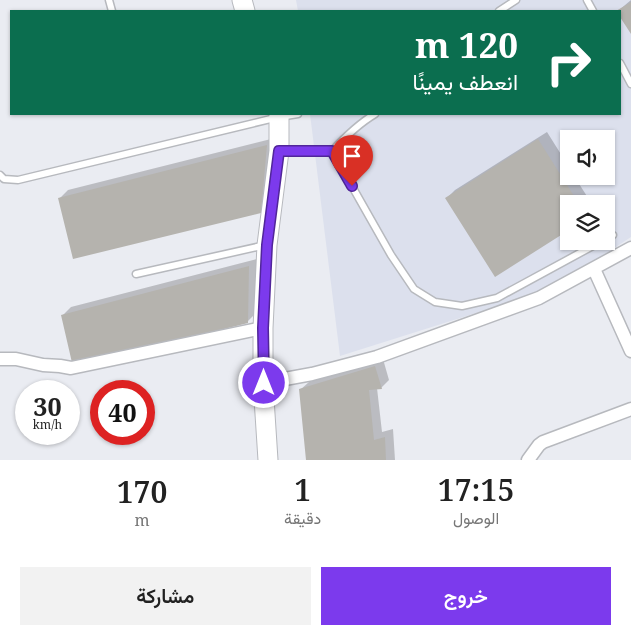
<!DOCTYPE html>
<html lang="ar">
<head>
<meta charset="utf-8">
<style>
	:root { --surface:#fff; --page:#f2f2f2; --text:#222; --muted:#767676; --accent:#7c3aed }
	body { margin:0; font-family:"Noto Serif",Vazirmatn,serif; background:var(--page); color:var(--text); direction:rtl; height:100vh; display:flex; flex-direction:column; font-size:19px; white-space:nowrap }
	* { box-sizing:border-box; margin:0 }
	p { font-size:16px; color:var(--muted) }
	.icon { flex:none; width:28px; height:28px; fill:none; stroke:currentColor; stroke-width:2; stroke-linecap:round; stroke-linejoin:round }
	.map { position:relative; height:460px; overflow:hidden; direction:ltr }
	.panel { display:flex; flex-direction:column; background:var(--surface); flex:1 }
	.panel>* { flex:none }
	.guide { position:absolute; left:10px; top:10px; width:611px; height:105px; border-radius:0px; box-shadow:0 1px 4px #0004; direction:rtl; background:#0b6e4f; color:#fff; overflow:hidden }
	.fabs { position:absolute; left:560px; top:130px; display:grid; gap:10px }
	.fabs a { display:grid; place-items:center; width:55px; height:55px; border-radius:0px; background:var(--surface); box-shadow:0 1px 4px #0004; font-size:25px }
	.speed { position:absolute; left:15px; top:380px; display:flex; gap:10px; font-size:25px; font-weight:700; text-align:center }
	.speed>* { display:grid; place-content:center; width:65px; height:65px; border-radius:50%; background:var(--surface); box-shadow:0 1px 4px #0004; line-height:1 }
	.speed small { font-size:12px; font-weight:400 }
	.speed .limit { border:8px solid #d22; background:#fff; color:#111 }
	.pin { position:absolute; display:grid; place-items:center; width:42px; height:42px; color:#fff; margin:-51px -21px; border-radius:50% 50% 50% 0; rotate:-45deg; box-shadow:0 0 5px #0007 }
	.pin .icon { rotate:45deg }
	.me { position:absolute; width:55px; margin:-28px; rotate:0deg; stroke-linejoin:round; filter:drop-shadow(0 0 4px #0008) }
	.turn { display:flex; align-items:center; gap:18px; height:105px; padding:0 20px; font-size:22px }
	.turn .icon { width:65px; height:65px; stroke-width:2.5 }
	.turn b { display:block; font-size:35px; line-height:42px }
	.eta { display:flex; justify-content:space-evenly; align-items:center; height:85px; text-align:center }
	.eta b { font-size:30px; font-weight:600; line-height:35px }
	.primary-button { display:flex; gap:10px; margin-top:auto; padding:10px 20px }
	.primary-button a { flex:1; height:58px; border-radius:0px; background:var(--accent); color:#fff; font-size:20px; font-weight:600; line-height:58px; text-align:center }
	.primary-button a+a { background:var(--page); color:var(--text) }
	.map>svg:first-child { display:block }
	.built { fill:#dce0ed; fill-rule:evenodd }
	.shadow { fill:#0003 }
	.building { fill:#b5b3ae }
	.lines { fill:none; stroke-linecap:round; stroke-linejoin:round }
	.lane-casing { stroke:#b7b9be; stroke-width:9 }
	.street-casing { stroke:#b7b9be; stroke-width:15 }
	.secondary-casing { stroke:#b7b9be; stroke-width:21 }
	.lane { stroke:#fff; stroke-width:6 }
	.street { stroke:#fff; stroke-width:12 }
	.secondary { stroke:#fff; stroke-width:19 }
	.route-casing { stroke:#51269a; stroke-width:12 }
	.route { stroke:#7c3aed; stroke-width:9 }
</style>
</head>
<body>
<div class="map">
<svg width="631" height="460" viewBox="0 0 631 460">
	<rect width="100%" height="100%" fill="#eaecf2"/>
	<!-- built -->
	<path class="built" d="M296,0h335v237l-79,52 -212,67 -30,-242h310v-103h-322zM569,139h37v37h-37zM569,204h37v37h-37z"/>
	<!-- shadow -->
	<path class="shadow" d="M631,0v32l-11,-17v-4h-2z
		M547,132l22,35v9h5l18,28 -145,-6 8,-8z
		M275,138l-6,65 -8,9 -202,-13 9,-9z
		M257,259l-2,55 -8,8 -184,-7 8,-8z
		M383,359l6,21 -8,8h-4l5,44 11,-3 2,31h-87l-8,-70 9,-8z"/>
	<!-- building -->
	<path class="building" d="M631,2v32l-11,-17v-6h-4z
		M538,139l41,65h-10v26l-74,47 -50,-79z
		M267,145l-6,68 -188,46 -15,-61z
		M249,266l-1,57 -175,44 -12,-52z
		M375,366l7,23 -13,1 5,50 11,-3 1,23h-80l-7,-71z"/>
	<g class="lines">
		<!-- lane casing -->
		<g class="lane-casing">
			<path id="lane" d="M109,0l3,11
				M587,0l6,11
				M499,11l17,-11
				M620,63l11,21
				M280,151h52c13,-14 26,-27 43,-37
				M332,151l59,104 23,34 21,13 27,4 35,-8 105,-57
				M0,175l4,4 14,1 261,-63 19,-3
				M606,239l7,-4
				M136,274l130,-29"/>
		</g>
		<!-- street casing -->
		<g class="street-casing">
			<path id="street" d="M594,269l37,82
				M0,359h16l27,6 17,1 11,2 192,-40
				M263,383l49,-9 65,-17 162,-59 92,-50
				M528,460l11,-15 4,-3 88,-33"/>
		</g>
		<!-- secondary casing -->
		<g class="secondary-casing">
			<path id="secondary" d="M242,0l3,11
				M268,460l-5,-77v-55l4,-83 12,-94v-37"/>
		</g>
		<!-- lane -->
		<use href="#lane" class="lane"/>
		<!-- street -->
		<use href="#street" class="street"/>
		<!-- secondary -->
		<use href="#secondary" class="secondary"/>
	</g>
	<g class="lines">
		<!-- route casing -->
		<g class="route-casing">
			<path id="route" d="M264,383l-1,-55 4,-83 12,-94h53l20,35"/>
		</g>
		<!-- route -->
		<use href="#route" class="route"/>
	</g>
</svg>
<div class="fabs">
<a><svg class="icon" aria-label="sound" viewBox="0 0 24 24"><path d="M4 9h4l5-4v14l-5-4H4zM17 9q2 3 0 6"/></svg></a>
<a><svg class="icon" aria-label="layers" viewBox="0 0 24 24"><path d="M12 4l9 5-9 5-9-5zM3 14l9 5 9-5"/></svg></a>
</div>
<div class="speed"><div>30<small>km/h</small></div><div class="limit">40</div></div>
<div class="pin" style="left:352px;top:186px;background:#d93025"><svg class="icon" aria-label="arrive" viewBox="0 0 24 24"><path d="M6 21V4h12l-3 4 3 4H6"/></svg></div>
<svg class="me" style="left:264px;top:383px" viewBox="-20 -20 40 40"><circle r="17" fill="#7c3aed" stroke="#fff" stroke-width="3"/><path d="M0-11L8 9 0 5-8 9z" fill="#fff"/></svg>
<div class="guide">
<div class="turn"><svg class="icon" aria-label="right" viewBox="0 0 24 24"><path d="M7 20v-9h11M14 6l5 5-5 5"/></svg><div><b>120 m</b>انعطف يمينًا</div></div>
</div>
</div>
<section class="panel">
<div class="eta">
<div><b>17:15</b><p>الوصول</p></div>
<div><b>1</b><p>دقيقة</p></div>
<div><b>170</b><p>m</p></div>
</div>
<div class="primary-button"><a>خروج</a><a>مشاركة</a></div>
</section>
</body>
</html>
